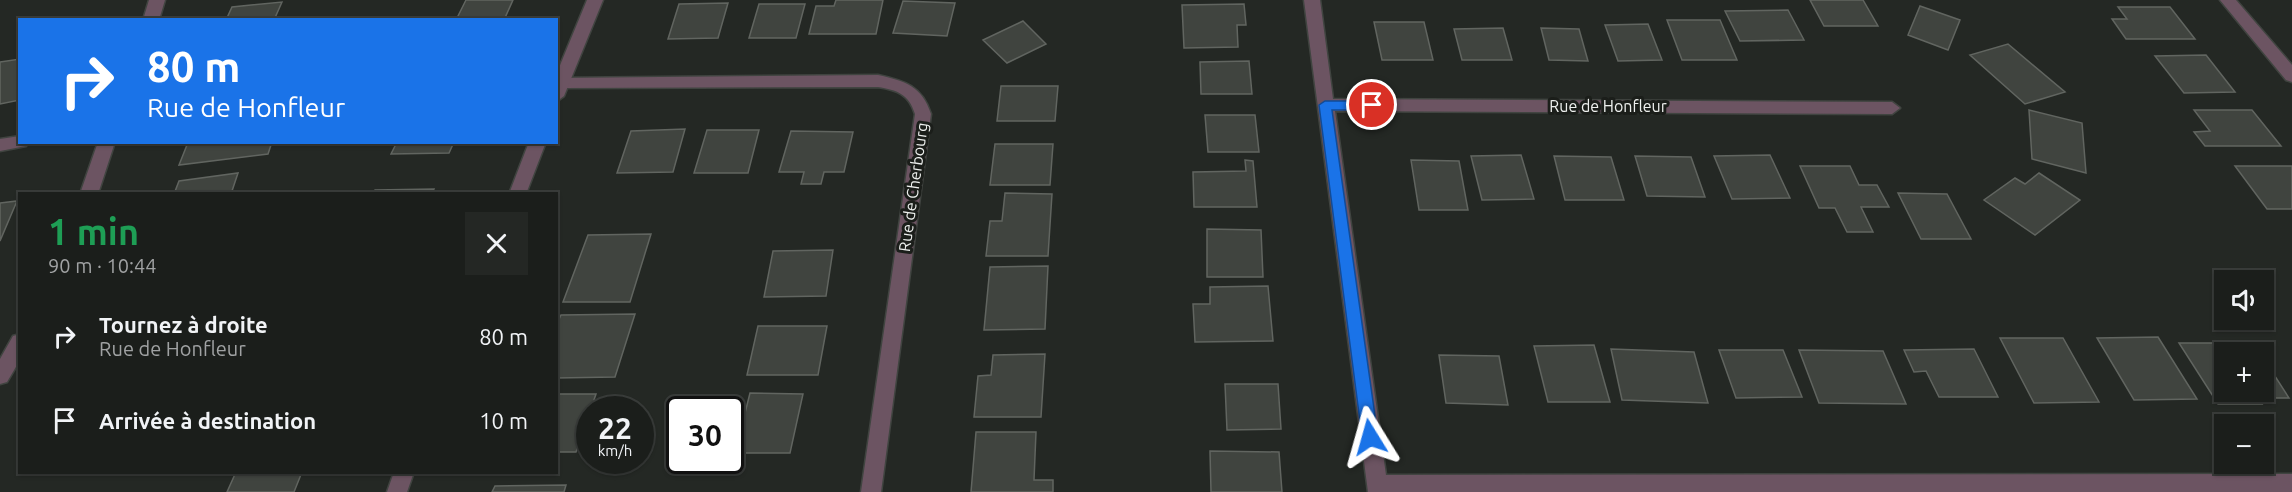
<!DOCTYPE html>
<html lang="fr">
<head>
<meta charset="utf-8">
<style>
	:root { --surface:#1b1e1b; --page:#242724; --text:#f1f3f6; --muted:#a0a2a3; --line:#393c3a }
	body { margin:0; font-family:Ubuntu,sans-serif; background:var(--page); color:var(--text); height:100vh; display:flex; flex-direction:column; font-size:22px; white-space:nowrap }
	* { box-sizing:border-box; margin:0 }
	p { font-size:20px; color:var(--muted) }
	.icon { flex:none; width:33px; height:33px; fill:none; stroke:currentColor; stroke-width:2; stroke-linecap:round; stroke-linejoin:round }
	.map { position:relative; flex:1; overflow:hidden }
	.panel { position:absolute; left:18px; top:192px; width:540px; height:282px; display:flex; flex-direction:column; background:var(--surface); border-radius:0px; box-shadow:0 2px 4px #0004,0 0 0 2px var(--line) }
	.panel>* { flex:none }
	.banner { position:absolute; left:18px; top:18px; width:540px; height:126px; border-radius:0px; box-shadow:0 2px 4px #0004,0 0 0 2px var(--line); background:#1a73e8; color:#fff; overflow:hidden }
	.tools { position:absolute; left:2214px; top:270px; display:grid; gap:12px }
	.tools a { display:grid; place-items:center; width:60px; height:60px; border-radius:0px; background:var(--surface); box-shadow:0 2px 4px #0004,0 0 0 2px var(--line); font-size:30px }
	.speed { position:absolute; left:576px; top:396px; display:flex; gap:12px; font-size:30px; font-weight:700; text-align:center }
	.speed>* { display:grid; place-content:center; width:78px; height:78px; border-radius:50%; background:var(--surface); box-shadow:0 2px 4px #0004,0 0 0 2px var(--line); line-height:1 }
	.speed small { font-size:15px; font-weight:400 }
	.speed .limit { border:3px solid #111; border-radius:9px; background:#fff; color:#111 }
	.pin { position:absolute; display:grid; place-items:center; width:51px; height:51px; color:#fff; margin:-26px; border:3px solid #fff; border-radius:50%; box-shadow:0 2px 6px #0007 }
	.me { position:absolute; width:66px; margin:-33px; rotate:352deg; stroke-linejoin:round; filter:drop-shadow(0 0 4px #0008) }
	.turn { display:flex; align-items:center; gap:21px; height:126px; padding:0 30px; font-size:27px }
	.turn .icon { width:78px; height:78px; stroke-width:2.5 }
	.turn b { display:block; font-size:42px; line-height:51px }
	.round { display:grid; place-items:center; flex:none; width:63px; height:63px; border-radius:0px; background:var(--page) }
	.headline { display:flex; align-items:center; justify-content:space-between; height:102px; padding:0 30px }
	h1 { font-size:36px; font-weight:700; line-height:45px; color:#1e9e55 }
	ul { padding:0; list-style:none }
	li { display:flex; align-items:center; gap:18px; height:84px; padding:0 30px }
	li div { flex:1 }
	li b { display:block; font-size:22px }
	li em { font-style:normal }
	.map>svg:first-child { display:block }
	.building { fill:#40443f; stroke:#616560; stroke-width:1.5 }
	.lines { fill:none; stroke-linecap:round; stroke-linejoin:round }
	.minor-casing { stroke:#404440; stroke-width:3 }
	.tertiary-casing { stroke:#404440; stroke-width:3 }
	.minor { fill:#6c5462; fill-rule:evenodd }
	.tertiary { fill:#6c5462; fill-rule:evenodd }
	.route { fill:#1a73e8; stroke:#114b97; stroke-width:1.5 }
	.labels { text-anchor:middle; stroke-width:6; stroke-linejoin:round; paint-order:stroke }
	.street-label { font-size:16px; fill:#eef0ee; stroke:#1b1e1a }
</style>
</head>
<body>
<div class="map">
<svg width="2292" height="492" viewBox="0 0 2292 492">
	<rect width="100%" height="100%" fill="#242824"/>
	<!-- building -->
	<path class="building" d="M466,0h47l-9,20h-48z
		M836,0h47l-7,34h-67l7,-28h18z
		M1810,0h53l15,26h-54z
		M903,1l52,2 -8,33 -54,-3z
		M282,2l-8,18h-48l6,-13z
		M728,3l-10,35 -50,1 11,-35z
		M759,4h46l-9,34h-47z
		M1244,4l2,21h-9l1,22 -54,1 -2,-43z
		M1920,6l40,14 -12,30 -40,-15z
		M2118,7h52l25,32h-69l-14,-20h15z
		M1788,10l16,30 -64,1 -15,-30z
		M1667,20h53l17,40h-55z
		M1023,21l23,23 -39,19 -24,-23z
		M1374,22h50l9,38h-51z
		M1648,24l14,36 -44,1 -13,-36z
		M1503,28l9,32h-50l-8,-31z
		M1541,28l38,1 9,32 -39,-1z
		M2008,44l57,48 -40,12 -55,-49z
		M2206,55l29,37 -51,1 -29,-37z
		M20,59v41l-20,4v-42z
		M1249,61l3,33h-51l-1,-32z
		M1001,86h57l-3,35h-58z
		M2029,110l53,13 4,50 -54,-14z
		M2194,110h58l29,36h-76l-11,-14 16,-1z
		M1205,115h50l4,37h-51z
		M685,129l-12,43 -56,1 14,-42z
		M707,130h52l-11,43h-54z
		M791,131l62,1 -9,40h-20l-3,12h-20l3,-12h-25z
		M200,142h72l-4,12 -89,11 8,-20z
		M397,142h57l-5,11 -58,1z
		M995,144h58l-3,41h-60z
		M1521,155l13,44 -52,1 -11,-44z
		M1770,155l20,43 -58,1 -18,-43z
		M1554,156l57,1 13,43h-59z
		M1635,156l56,1 14,40 -58,-1z
		M1245,160l8,1 4,46h-63l-1,-35 53,-1z
		M1411,160l48,1 9,49h-49z
		M1800,166h50l9,19h18l12,22h-28l12,25h-26l-12,-24h-16z
		M2235,166h57v43h-25z
		M238,173l-7,21h-57l5,-13z
		M2039,173l41,27 -45,35 -51,-35 31,-22 10,6z
		M434,189l-2,5h-58l1,-4z
		M1005,193l47,1 -4,62h-62l4,-35h12z
		M1898,193l49,1 24,45h-50z
		M17,201l-17,40v-38z
		M1207,229l54,1 2,47h-56z
		M651,234l-21,68h-67l25,-67z
		M833,250l-7,46 -62,1 9,-46z
		M1048,266l-3,63 -61,1 6,-63z
		M1268,286l5,55 -78,1 -2,-38h17v-17z
		M635,314l-20,63 -59,1v-52l5,-11z
		M758,326h69l-9,49h-71z
		M2158,337l39,62 -63,1 -37,-62z
		M2000,338h63l36,64 -65,1z
		M2179,343h73l7,9h-35v40h40v-33l25,39h-31l4,6h-44z
		M1594,345l16,57h-62l-14,-56z
		M1611,349l83,3 14,51 -86,-3z
		M1974,349l24,48h-59l-13,-26 -12,1 -10,-22z
		M1719,350h64l19,47 -66,1z
		M1799,350l84,1 23,53 -87,-1z
		M1045,354l-4,63h-67l4,-41 13,-1 2,-20z
		M1439,355l60,1 9,49 -62,-2z
		M1225,384h53l3,45 -54,1z
		M750,393l53,1 -13,59h-55z
		M556,394h40l-20,58h-20z
		M976,432h60l-2,48h19v12h-82z
		M1210,451l69,1 3,40h-71z
		M30,472h70l-71,2z
		M236,472h66l-8,20h-67z
		M566,485l-2,7h-72l3,-6z"/>
	<g class="lines">
		<!-- minor casing -->
		<g class="minor-casing">
			<path id="minor" d="M149,0h16l-6,20h-16z
				M1304,0h16l13,99 559,3 8,6 -8,6 -557,-3 51,364 906,-1v18h-924z
				M2220,0h16l56,65v17l-6,-2z
				M878,75c27,6 44,11 53,39l-50,378h-20l54,-378c-6,-20 -18,-24 -37,-27l-316,1 -6,-2v-8z
				M20,136v6h8l-2,4 -26,5v-12z
				M98,142h17l-17,52h-18z
				M20,334v26l-13,22 -7,2v-25l13,-23z"/>
		</g>
		<!-- tertiary casing -->
		<g class="tertiary-casing">
			<path id="tertiary" d="M587,0h16l-39,96 -8,6v-27z
				M529,142h17l-20,52h-17z
				M394,472h20l-7,20h-20z"/>
		</g>
		<!-- minor -->
		<use href="#minor" class="minor"/>
		<!-- tertiary -->
		<use href="#tertiary" class="tertiary"/>
	</g>
	<!-- route -->
	<path class="route" d="M1325,101h47l6,4 -6,5h-40l46,327 -8,6 -8,-6 -43,-332z"/>
	<g class="labels">
		<!-- street labels -->
		<g class="street-label">
			<text x="1608" y="112">Rue de Honfleur</text>
			<text transform="translate(913 187) rotate(-82)" y="6">Rue de Cherbourg</text>
		</g>
	</g>
</svg>
<div class="tools">
<a><svg class="icon" aria-label="sound" viewBox="0 0 24 24"><path d="M4 9h4l5-4v14l-5-4H4zM17 9q2 3 0 6"/></svg></a>
<a>+</a>
<a>−</a>
</div>
<div class="speed"><div>22<small>km/h</small></div><div class="limit">30</div></div>
<div class="pin" style="left:1372px;top:105px;background:#d93025"><svg class="icon" aria-label="arrive" viewBox="0 0 24 24"><path d="M6 21V4h12l-3 4 3 4H6"/></svg></div>
<svg class="me" style="left:1370px;top:437px" viewBox="-20 -20 40 40"><path d="M0-17L14 15 0 8-14 15z" fill="#1a73e8" stroke="#fff" stroke-width="4"/></svg>
<div class="banner">
<div class="turn"><svg class="icon" aria-label="right" viewBox="0 0 24 24"><path d="M7 20v-9h11M14 6l5 5-5 5"/></svg><div><b>80 m</b>Rue de Honfleur</div></div>
</div>
<section class="panel">
<div class="headline"><div><h1>1 min</h1><p>90 m · 10:44</p></div><a class="round"><svg class="icon" aria-label="close" viewBox="0 0 24 24"><path d="M6 6l12 12M18 6L6 18"/></svg></a></div>
<ul>
<li><svg class="icon" aria-label="right" viewBox="0 0 24 24"><path d="M7 20v-9h11M14 6l5 5-5 5"/></svg><div><b>Tournez à droite</b><p>Rue de Honfleur</p></div><em>80 m</em></li>
<li><svg class="icon" aria-label="arrive" viewBox="0 0 24 24"><path d="M6 21V4h12l-3 4 3 4H6"/></svg><div><b>Arrivée à destination</b></div><em>10 m</em></li>
</ul>
</section>
</div>
</body>
</html>
